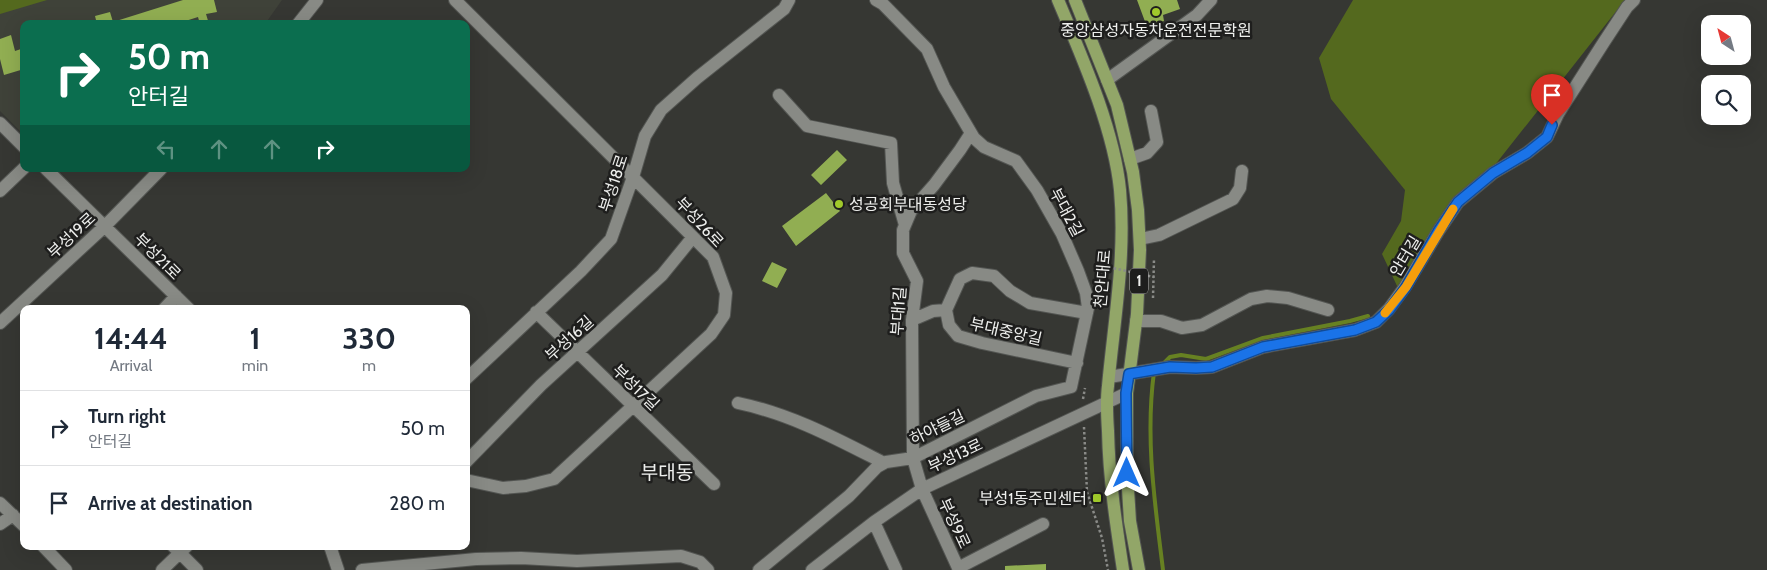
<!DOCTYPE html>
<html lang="en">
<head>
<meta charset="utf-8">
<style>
	:root { --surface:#fff; --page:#f2f2f3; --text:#1f2937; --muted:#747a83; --line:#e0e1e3 }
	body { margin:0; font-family:Cabin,"Noto Sans KR",sans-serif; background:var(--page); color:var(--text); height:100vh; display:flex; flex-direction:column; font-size:19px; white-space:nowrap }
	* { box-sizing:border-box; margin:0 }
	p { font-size:16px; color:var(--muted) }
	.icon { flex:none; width:28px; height:28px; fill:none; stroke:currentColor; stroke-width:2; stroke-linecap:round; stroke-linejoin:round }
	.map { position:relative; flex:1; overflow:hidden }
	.drawer { position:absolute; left:20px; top:305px; width:450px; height:245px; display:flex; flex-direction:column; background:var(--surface); border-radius:10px; box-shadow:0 5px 20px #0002 }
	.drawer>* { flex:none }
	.hud { position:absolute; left:20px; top:20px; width:450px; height:152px; border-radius:10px; box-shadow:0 5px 20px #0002; background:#0b6e4f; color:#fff; overflow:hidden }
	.needle { width:32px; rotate:324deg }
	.controls { position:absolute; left:1701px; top:15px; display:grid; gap:10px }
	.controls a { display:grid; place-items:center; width:50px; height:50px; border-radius:10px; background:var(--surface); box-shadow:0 5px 20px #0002; font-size:25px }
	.pin { position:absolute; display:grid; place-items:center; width:42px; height:42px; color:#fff; margin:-51px -21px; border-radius:50% 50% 50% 0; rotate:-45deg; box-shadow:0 0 5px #0007 }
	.pin .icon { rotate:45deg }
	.me { position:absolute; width:55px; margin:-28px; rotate:0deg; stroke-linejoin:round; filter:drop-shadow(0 0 4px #0008) }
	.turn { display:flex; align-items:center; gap:18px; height:105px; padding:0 25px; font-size:22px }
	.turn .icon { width:65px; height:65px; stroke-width:2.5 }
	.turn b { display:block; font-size:35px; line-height:42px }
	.lanes { display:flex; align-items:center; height:48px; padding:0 25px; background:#0003; justify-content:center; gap:25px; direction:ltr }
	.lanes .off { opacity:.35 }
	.eta { display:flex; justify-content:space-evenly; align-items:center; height:85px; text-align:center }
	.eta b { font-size:30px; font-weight:700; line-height:35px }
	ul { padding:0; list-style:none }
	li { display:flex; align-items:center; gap:15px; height:75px; padding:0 25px; border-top:1px solid var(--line) }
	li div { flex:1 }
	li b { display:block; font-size:19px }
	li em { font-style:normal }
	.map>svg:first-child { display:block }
	.built { fill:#3f4239 }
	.green { fill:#54691e }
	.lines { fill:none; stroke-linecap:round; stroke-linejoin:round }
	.stream { stroke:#678122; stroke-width:4 }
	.building { fill:#91ae52 }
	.minor-casing { stroke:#535552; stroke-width:14 }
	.major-casing { stroke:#535552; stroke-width:14 }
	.path { stroke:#8a8b88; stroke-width:2.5; stroke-dasharray:2.5 2.5; stroke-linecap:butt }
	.minor { stroke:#888a85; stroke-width:12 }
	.major { stroke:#92a668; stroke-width:12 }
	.path-bridge { stroke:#8a8b88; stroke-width:2.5; stroke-dasharray:2.5 2.5; stroke-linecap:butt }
	.route-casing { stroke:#114b97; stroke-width:12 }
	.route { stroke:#1a73e8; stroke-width:9 }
	.slow { stroke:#f59e0b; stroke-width:9 }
	.poi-dot { fill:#a0c92b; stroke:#1e1e1d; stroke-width:2 }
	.labels { text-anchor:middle; stroke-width:5; stroke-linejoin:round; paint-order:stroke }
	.shield { fill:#1e1e1d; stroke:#b0b0af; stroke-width:1 }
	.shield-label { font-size:15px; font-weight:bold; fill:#eeefed }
	.poi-label { font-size:16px; fill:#eeefed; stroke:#1e1e1d }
	.street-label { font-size:16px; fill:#eeefed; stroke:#1e1e1d }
	.quarter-label { font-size:19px; fill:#eeefed; stroke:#1e1e1d }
</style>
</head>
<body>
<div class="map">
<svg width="1767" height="570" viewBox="0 0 1767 570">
	<rect width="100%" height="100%" fill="#363733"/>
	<!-- built -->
	<path class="built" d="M0,0h282l-17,24h-241v111l-24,-24z"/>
	<!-- green -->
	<path class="green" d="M0,0h47l-47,14z
		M1353,0h272l-227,288 -16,-34 19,-33 4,-31 -74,-91 -12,-41z"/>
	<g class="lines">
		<!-- stream -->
		<path class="stream" d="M1163,364l7,-7 11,-2 25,4 57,-21 87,-17 18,-5
			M1154,372c-9,67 1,132 9,198"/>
	</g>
	<!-- building -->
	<path class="building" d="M183,0h31l3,12 -11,2 3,10h-9l-2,-7 -22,7h-79l-2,-8 15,-4 3,10z
		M1137,0h40l3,9 -17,6 1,6 -17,6z
		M11,35l4,16 9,-3v21l-20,6 -4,-16v-20z
		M837,150l10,10 -26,25 -10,-10z
		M826,193l14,18 -44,35 -14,-20z
		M772,262l15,7 -10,19 -15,-7z
		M1046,564v6h-41v-4z"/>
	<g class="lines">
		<!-- minor casing -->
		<g class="minor-casing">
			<path id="minor" d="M455,0l258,257 13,36 -2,22 -13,19 -157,145 -28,7 -23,2 -37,-8
				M298,24l19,-24
				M1107,80l90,-65 14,-15
				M779,95l28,31 84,17 2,40 12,42
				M0,123l24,24
				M1130,159l17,-6 10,-11 -6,-31
				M46,169l143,140
				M0,191l24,-23
				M1140,239l19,-4 74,-36 7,-11 2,-17
				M164,309l12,-13
				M946,310l14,-31 12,-6 22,3 16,15 20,12 57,10
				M536,312l178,172
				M912,320l21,-9 13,-1 3,15 9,11 24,7 95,20
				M1136,321h25l21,7 20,-3 49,-26 16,-3 21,2 40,12
				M0,323l105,-97 56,-57
				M1109,377l61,-10 26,1 16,-1 51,-20 92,-17 21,-8 13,-13 16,-22 34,-57 19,-28 35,-29 34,-20 20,-16 11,-23 46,-72 23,-35 7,-7
				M466,379l115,-108 30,-32 22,-62 12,-41 16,-26 36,-32 87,-69 5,-9
				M738,403c53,11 99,36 146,60
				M466,462l75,-77 121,-110 31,-38
				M0,503l24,23
				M874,522l22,48
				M0,524l13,-9
				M43,546l23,24
				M173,546l24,24
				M330,546l8,24
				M958,568l85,-44
				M162,570l25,-24
				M362,570l114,-11 45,-1 56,3 104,-5 19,6 8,8
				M759,570l90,-74 28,-29 9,-5 27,-4 123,-62 35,-9 17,-79 -2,-15 -8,-22 -16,-37 -25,-44 -21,-29 -32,-14 -10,-9 -30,-51 -17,-38 -44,-45 -7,-4
				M812,570l62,-48 48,-33 205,-96
				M959,570l-37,-81 -9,-31 -1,-138 5,-39 -14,-28v-23l8,-19 23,-26 26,-35 11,-17"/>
		</g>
		<!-- major casing -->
		<g class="major-casing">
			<path id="major" d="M1058,0c24,57 56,129 62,190 6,66 -6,131 -12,196 -2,15 -1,30 0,45 1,47 8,93 15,139
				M1075,0l42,105 16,67 5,38 2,40 -3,64 -10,79v80l3,48 9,49"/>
		</g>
		<!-- path -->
		<path class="path" d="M1096,280l6,-30
			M1153,298l1,-39
			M1083,399l2,-11
			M1084,427l3,65 15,46 6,32"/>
		<!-- minor -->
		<use href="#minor" class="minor"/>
		<!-- major -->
		<use href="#major" class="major"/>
		<!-- path-bridge -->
		<path class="path-bridge" d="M1099,265l55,12"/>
	</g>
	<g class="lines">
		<!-- route casing -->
		<g class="route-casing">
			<path id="route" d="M1127,473l-1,-80 3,-19 41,-7 26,1 16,-1 51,-20 92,-17 21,-8 13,-12 17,-23 33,-57 19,-28 35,-29 34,-20 20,-16 5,-12"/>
		</g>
		<!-- route -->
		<use href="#route" class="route"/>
		<!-- slow -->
		<path class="slow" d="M1385,313l21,-26 47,-78"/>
	</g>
	<!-- markers -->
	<g class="poi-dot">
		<circle cx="1156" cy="12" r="5"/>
		<circle cx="839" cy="204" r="5"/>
		<rect x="1092" y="493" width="10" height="10" rx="2.5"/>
	</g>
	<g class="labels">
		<!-- shield labels -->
		<rect class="shield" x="1130" y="268.5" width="18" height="25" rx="4"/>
		<g class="shield-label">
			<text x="1139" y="286">1</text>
		</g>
		<!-- poi labels -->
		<g class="poi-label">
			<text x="1156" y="36">중앙삼성자동차운전전문학원</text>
			<text x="849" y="210" text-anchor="start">성공회부대동성당</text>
			<text x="1087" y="504" text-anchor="end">부성1동주민센터</text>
		</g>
		<!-- street labels -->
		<g class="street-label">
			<text transform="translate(613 183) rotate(-72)" y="6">부성18로</text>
			<text transform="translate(1067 212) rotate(62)" y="6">부대2길</text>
			<text transform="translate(700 222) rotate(47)" y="6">부성26로</text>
			<text transform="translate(71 235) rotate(-43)" y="6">부성19로</text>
			<text transform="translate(158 256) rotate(45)" y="6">부성21로</text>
			<text transform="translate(1405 256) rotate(-59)" y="6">안터길</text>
			<text transform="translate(1102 279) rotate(-85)" y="6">천안대로</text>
			<text transform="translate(898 311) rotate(-86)" y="6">부대1길</text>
			<text transform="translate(1006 331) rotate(13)" y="6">부대중앙길</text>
			<text transform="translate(569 338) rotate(-42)" y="6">부성16길</text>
			<text transform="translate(636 387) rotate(44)" y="6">부성17길</text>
			<text transform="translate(937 427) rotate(-26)" y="6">하야들길</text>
			<text transform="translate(955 455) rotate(-25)" y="6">부성13로</text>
			<text transform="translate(955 523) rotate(65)" y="6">부성9로</text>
		</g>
		<!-- quarter labels -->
		<g class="quarter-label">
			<text x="667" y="479">부대동</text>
		</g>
	</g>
</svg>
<div class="controls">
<a><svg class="needle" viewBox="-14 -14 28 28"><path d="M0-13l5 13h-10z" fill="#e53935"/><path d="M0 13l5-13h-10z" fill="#747a83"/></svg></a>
<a><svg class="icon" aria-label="search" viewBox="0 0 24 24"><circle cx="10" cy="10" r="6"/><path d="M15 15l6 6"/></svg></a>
</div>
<div class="pin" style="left:1552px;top:125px;background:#d93025"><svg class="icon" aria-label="arrive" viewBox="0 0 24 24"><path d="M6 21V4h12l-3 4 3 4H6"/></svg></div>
<svg class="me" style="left:1127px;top:473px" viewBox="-20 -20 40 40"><path d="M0-17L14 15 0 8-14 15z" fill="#1a73e8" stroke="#fff" stroke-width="4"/></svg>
<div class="hud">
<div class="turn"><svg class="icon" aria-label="right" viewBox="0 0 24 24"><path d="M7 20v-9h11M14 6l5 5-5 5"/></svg><div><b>50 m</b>안터길</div></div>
<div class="lanes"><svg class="icon off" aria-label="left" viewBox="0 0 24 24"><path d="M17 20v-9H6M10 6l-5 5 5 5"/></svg><svg class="icon off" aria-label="ahead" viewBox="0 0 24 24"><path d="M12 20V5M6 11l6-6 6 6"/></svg><svg class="icon off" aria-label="ahead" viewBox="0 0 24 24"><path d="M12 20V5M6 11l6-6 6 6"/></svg><svg class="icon" aria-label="right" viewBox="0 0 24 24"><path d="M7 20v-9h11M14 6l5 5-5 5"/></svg></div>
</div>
<section class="drawer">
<div class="eta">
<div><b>14:44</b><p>Arrival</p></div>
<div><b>1</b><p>min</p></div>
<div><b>330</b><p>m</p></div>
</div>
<ul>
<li><svg class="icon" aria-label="right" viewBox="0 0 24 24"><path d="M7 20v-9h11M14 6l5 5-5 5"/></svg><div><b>Turn right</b><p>안터길</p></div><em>50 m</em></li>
<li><svg class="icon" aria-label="arrive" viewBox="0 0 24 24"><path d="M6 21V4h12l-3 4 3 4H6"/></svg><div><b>Arrive at destination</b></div><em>280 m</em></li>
</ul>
</section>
</div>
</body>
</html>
